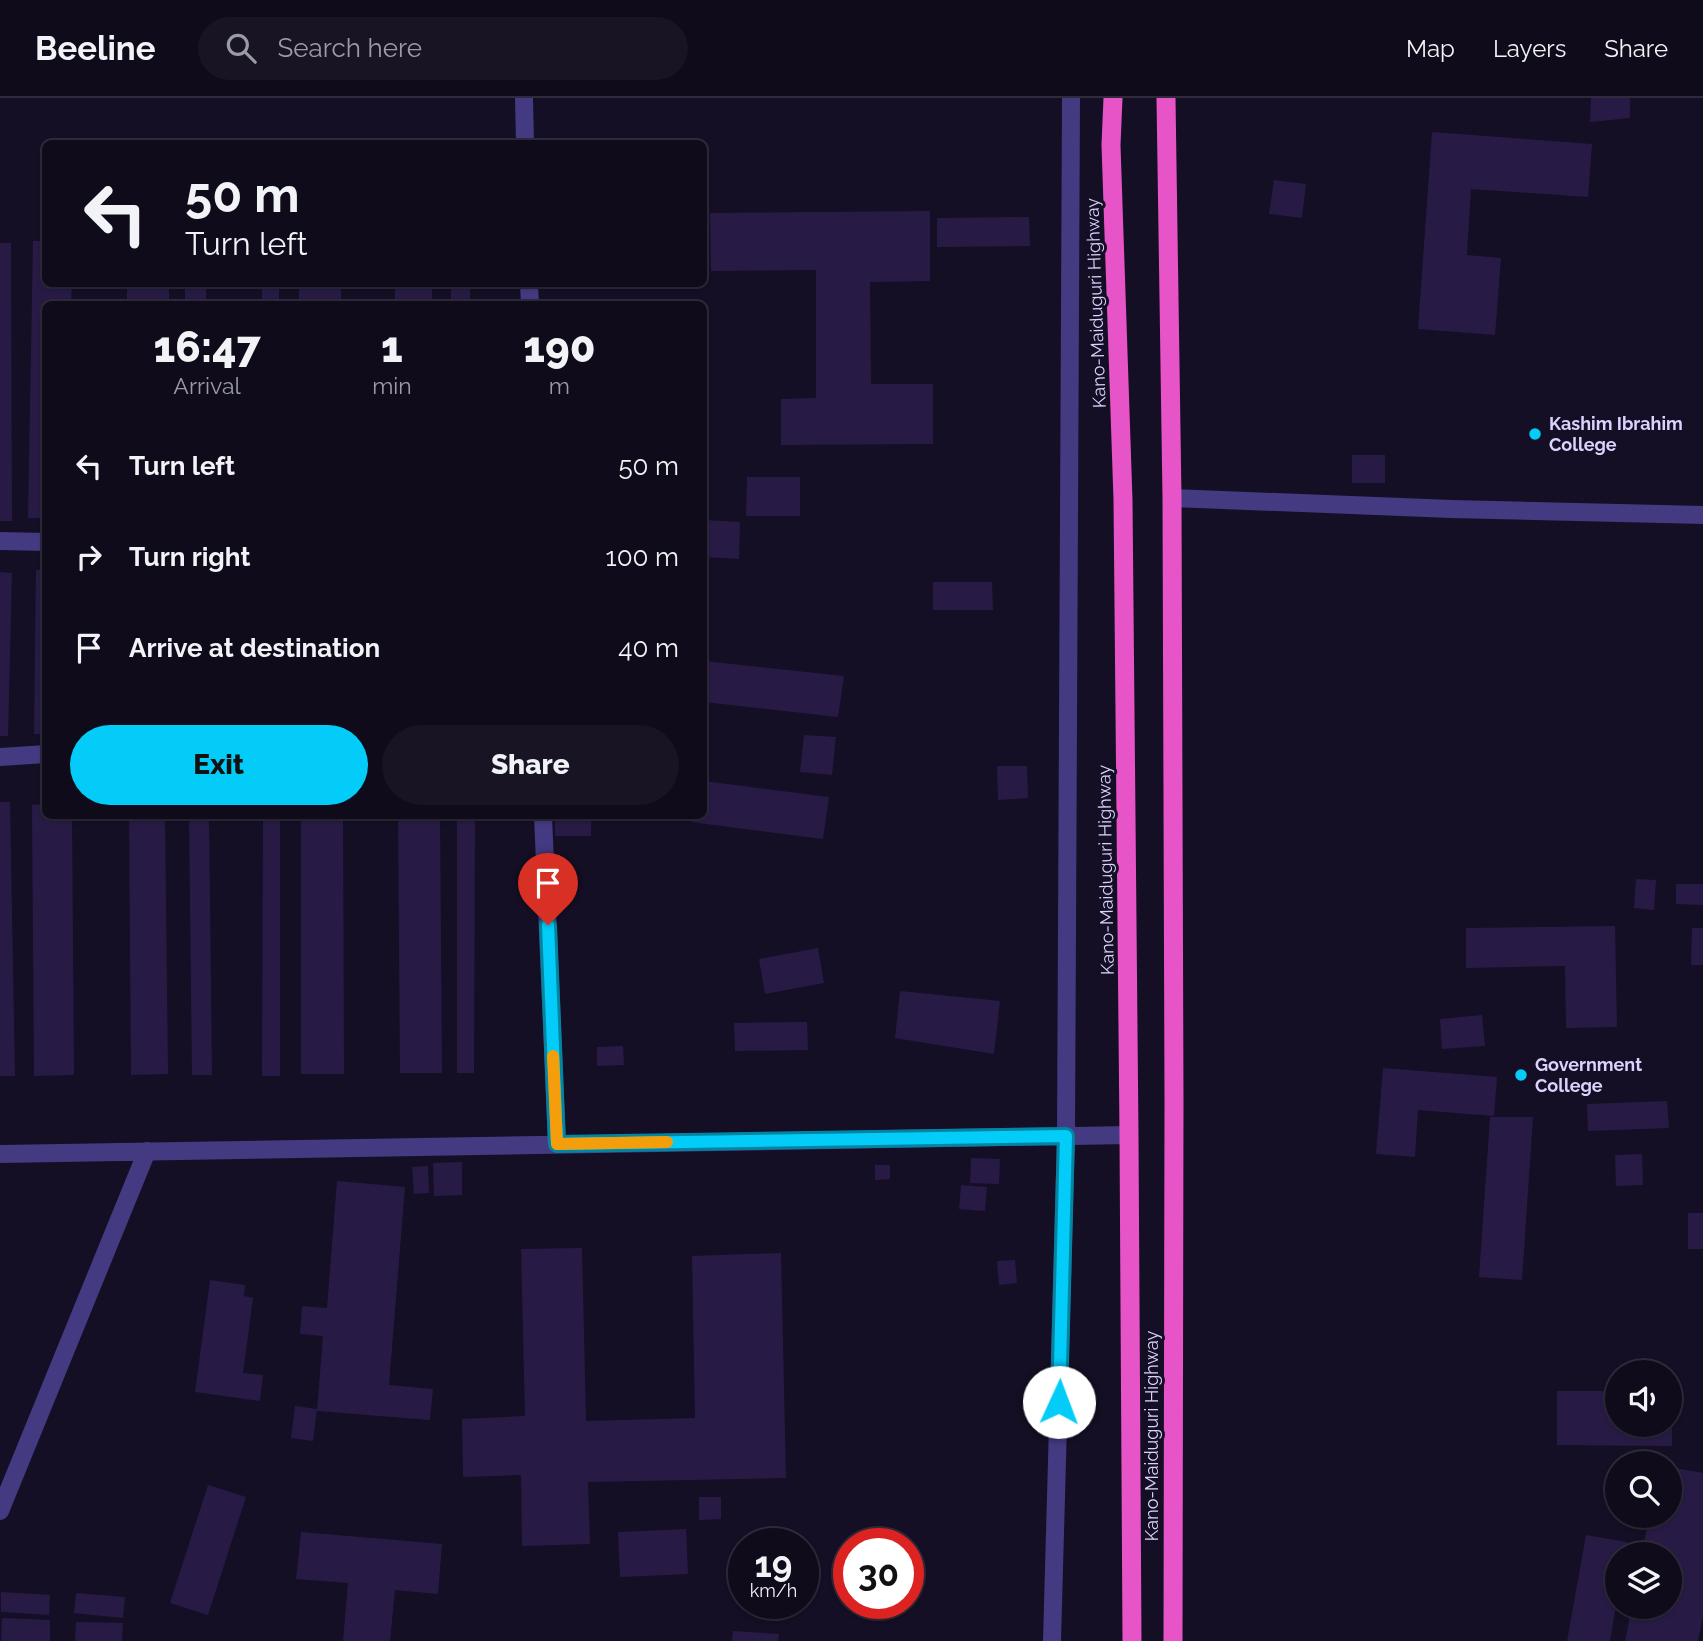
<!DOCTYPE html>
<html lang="en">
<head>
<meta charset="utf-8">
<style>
	:root { --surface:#0f0b1b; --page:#181424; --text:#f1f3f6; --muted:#9b9ba3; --line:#2f2b3a; --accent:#03ccf9 }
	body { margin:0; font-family:Raleway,sans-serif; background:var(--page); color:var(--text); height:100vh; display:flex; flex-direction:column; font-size:26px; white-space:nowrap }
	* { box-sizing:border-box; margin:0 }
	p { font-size:23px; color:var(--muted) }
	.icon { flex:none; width:38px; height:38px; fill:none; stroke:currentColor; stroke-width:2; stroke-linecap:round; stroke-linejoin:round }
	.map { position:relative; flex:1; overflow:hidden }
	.side { position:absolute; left:42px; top:203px; width:665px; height:518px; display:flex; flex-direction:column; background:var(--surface); border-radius:10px; box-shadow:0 2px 5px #0004,0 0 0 2px var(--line) }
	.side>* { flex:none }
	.hud { position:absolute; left:42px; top:42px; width:665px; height:147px; border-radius:10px; box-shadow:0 2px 5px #0004,0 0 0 2px var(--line); background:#0f0b1b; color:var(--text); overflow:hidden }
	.controls { position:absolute; left:1605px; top:1262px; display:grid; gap:14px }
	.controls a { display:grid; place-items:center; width:77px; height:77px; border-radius:50%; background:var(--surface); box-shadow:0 2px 5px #0004,0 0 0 2px var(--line); font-size:35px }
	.speed { position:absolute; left:728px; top:1430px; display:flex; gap:14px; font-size:35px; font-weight:700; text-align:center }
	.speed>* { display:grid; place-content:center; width:91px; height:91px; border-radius:50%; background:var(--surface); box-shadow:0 2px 5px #0004,0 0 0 2px var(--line); line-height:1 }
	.speed small { font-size:18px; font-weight:400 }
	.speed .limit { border:10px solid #d22; background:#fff; color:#111 }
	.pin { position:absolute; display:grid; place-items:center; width:60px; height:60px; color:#fff; margin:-72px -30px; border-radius:50% 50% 50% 0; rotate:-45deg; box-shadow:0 0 7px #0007 }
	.pin .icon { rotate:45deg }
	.me { position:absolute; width:77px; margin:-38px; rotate:2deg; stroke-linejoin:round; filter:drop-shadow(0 0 5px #0008) }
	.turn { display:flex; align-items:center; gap:24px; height:147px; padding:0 28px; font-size:32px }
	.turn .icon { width:91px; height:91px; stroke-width:2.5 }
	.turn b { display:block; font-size:49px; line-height:60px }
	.eta { display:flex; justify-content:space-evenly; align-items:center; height:119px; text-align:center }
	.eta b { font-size:42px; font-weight:800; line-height:49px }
	.primary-button { display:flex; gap:14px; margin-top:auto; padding:14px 28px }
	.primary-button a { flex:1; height:80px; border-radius:42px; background:var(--accent); color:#111; font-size:28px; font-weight:800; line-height:80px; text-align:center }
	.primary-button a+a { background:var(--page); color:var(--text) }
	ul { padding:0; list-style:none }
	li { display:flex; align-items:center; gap:21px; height:91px; padding:0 28px }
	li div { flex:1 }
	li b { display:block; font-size:26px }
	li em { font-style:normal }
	header { display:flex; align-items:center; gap:42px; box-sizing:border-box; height:98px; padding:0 35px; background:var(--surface); border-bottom:2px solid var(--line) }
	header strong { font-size:33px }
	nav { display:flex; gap:38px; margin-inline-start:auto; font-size:24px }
	.search { width:490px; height:63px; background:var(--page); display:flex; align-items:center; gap:18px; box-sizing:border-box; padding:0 24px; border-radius:38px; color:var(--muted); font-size:26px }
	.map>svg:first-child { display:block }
	.building { fill:#271b45 }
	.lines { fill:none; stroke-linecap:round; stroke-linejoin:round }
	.minor { stroke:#433a82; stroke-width:18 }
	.trunk { stroke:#e654c8; stroke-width:19 }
	.route-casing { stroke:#0285a2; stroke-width:18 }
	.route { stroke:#03ccf9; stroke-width:12 }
	.slow { stroke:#f59e0b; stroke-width:12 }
	.poi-dot { fill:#03ccf9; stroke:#140f24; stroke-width:2.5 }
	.labels { text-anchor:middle; stroke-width:6; stroke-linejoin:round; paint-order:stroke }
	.street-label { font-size:18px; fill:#dbd2fe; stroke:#140f24 }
	.poi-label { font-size:18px; font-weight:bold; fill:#dbd2fe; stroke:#140f24; text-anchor:start }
</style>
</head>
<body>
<header>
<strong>Beeline</strong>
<div class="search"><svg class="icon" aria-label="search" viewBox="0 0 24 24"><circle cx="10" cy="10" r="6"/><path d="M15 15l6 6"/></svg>Search here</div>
<nav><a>Map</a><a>Layers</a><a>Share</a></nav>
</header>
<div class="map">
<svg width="1703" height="1543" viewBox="0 0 1703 1543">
	<rect width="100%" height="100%" fill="#140f24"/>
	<!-- building -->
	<path class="building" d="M1591,0h39v20l-40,4z
		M1432,34l160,12 -4,53 -117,-8 -4,66 34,3 -6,77 -77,-6z
		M1274,82l32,4 -4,34 -33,-4z
		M930,113v70l-60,1 1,102h62v60l-152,1v-46l35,-1v-128l-105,1 -1,-58z
		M1029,119l1,29 -93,1v-29z
		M33,143h13v43h26l-1,20h-25v214h-18z
		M0,145h11l1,278h-12z
		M127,186h42v20h-42z
		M185,186h21v20h-21z
		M262,186h17v20h-17z
		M299,186h42v20h-42z
		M395,186h37v20h-37z
		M451,186h19v20h-19z
		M1352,357h33v28h-33z
		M747,379h53v39h-54z
		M704,422l36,2 -1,37 -35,-2z
		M36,472h10v164h-12z
		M0,474l12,1 -4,163h-8z
		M933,484h59l1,28h-60z
		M704,563l140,15 -6,41 -134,-15z
		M804,637l32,2 -4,38 -32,-3z
		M997,668h30l1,32 -30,2z
		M704,683l125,16 -6,42 -132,-17 1,-6h12z
		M0,704h10l5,274h-15z
		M46,706v12h26l2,259 -40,1 -2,-271z
		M129,718h36l3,258 -37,1z
		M189,718h20l3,259h-20z
		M263,718h17v260h-18z
		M301,718h42l1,258h-43z
		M398,718h42l2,257h-42z
		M457,718h18l-1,257h-17z
		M555,718h36v20h-36z
		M645,718h42v4l-42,-2z
		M1636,781l20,1 -2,30 -20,-2z
		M1676,786h27v21l-27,-1z
		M1615,828l2,101 -51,1 -1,-62 -99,2v-40z
		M1692,830h11v37h-12z
		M818,850l6,35 -59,11 -6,-35z
		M900,893l100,10 -6,53 -99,-16z
		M1482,917l3,31 -43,3 -2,-30z
		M807,924l1,28 -73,1 -1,-28z
		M623,948l1,19 -27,1v-19z
		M1383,970l114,9 -3,39 -76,-6 -3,47 -39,-3z
		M1667,1003l2,27 -81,3 -1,-27z
		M1490,1019h43l-11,163 -43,-3z
		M1642,1056l1,31 -27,1 -1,-31z
		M971,1060l29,1 -1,25 -29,-1z
		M462,1064v33l-28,1 -1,-33z
		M875,1067h15v14l-15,1z
		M428,1068l1,27 -15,1 -2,-27z
		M337,1083l68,6 -16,198 44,4 -3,31 -113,-9 6,-75 -23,-2 2,-28 25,2z
		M961,1087l26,2 -2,24 -26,-2z
		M1688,1115h15v36h-15z
		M582,1150l4,173 109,-3 -3,-162 89,-3 5,225 -198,4 2,62 -68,2 -1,-71 -58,2 -1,-58 63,-3 -4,-167z
		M1015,1162l2,23 -18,2 -2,-24z
		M210,1182l35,5 -1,11 9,2 -10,75 20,2 -3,26 -65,-9z
		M1557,1293h60v33h53v-32h2v54l-115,-1z
		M295,1308l22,3 -4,32 -22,-3z
		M1670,1369l33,6v143l-5,25h-73l7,-35h38v-52h-28l7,-38h21z
		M208,1387l38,12 -38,118 -38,-12z
		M699,1399h22v22l-22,1z
		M686,1431l2,45 -68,3 -2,-45z
		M301,1434l141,12 -4,50 -43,-4 -5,51h-47l5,-58 -52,-4z
		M1586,1437l41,7 -2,12h-8v46l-7,41h-43z
		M1,1494l49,3 -1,20 -48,-3z
		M76,1495l49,4 -2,21 -49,-5z
		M2,1520l48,2v21h-49z
		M76,1524l47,1 -1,18h-47z
		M733,1533l46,3 -1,7h-46z"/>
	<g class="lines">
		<!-- minor -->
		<path class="minor" d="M524,0l1,46
			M529,186l1,20
			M1172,400l279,11 252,6
			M0,443l46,1
			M0,659l46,-3
			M543,718l14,328
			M0,1056l1129,-19
			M0,1413l147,-360
			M1052,1543l14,-505 5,-1038"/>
		<!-- trunk -->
		<path class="trunk" d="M1113,0l-2,47 12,355 6,635 3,506
			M1166,0l6,400 2,604 -1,539"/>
	</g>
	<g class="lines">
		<!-- route casing -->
		<g class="route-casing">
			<path id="route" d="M548,827l9,219 509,-8 -7,266"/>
		</g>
		<!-- route -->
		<use href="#route" class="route"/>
		<!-- slow -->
		<path class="slow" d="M553,958l4,88 110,-2"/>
	</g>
	<!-- markers -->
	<g class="poi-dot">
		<circle cx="1535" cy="336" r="7"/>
		<circle cx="1521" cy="977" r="7"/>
	</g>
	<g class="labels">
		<!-- street labels -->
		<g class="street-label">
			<text transform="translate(1096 205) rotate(-92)" y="6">Kano-Maiduguri Highway</text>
			<text transform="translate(1106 772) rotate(-91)" y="6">Kano-Maiduguri Highway</text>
			<text transform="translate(1152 1338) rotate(-90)" y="6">Kano-Maiduguri Highway</text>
		</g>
		<!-- poi labels -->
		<g class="poi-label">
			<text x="1549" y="332">Kashim Ibrahim<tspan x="1549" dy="21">College</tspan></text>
			<text x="1535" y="973">Government<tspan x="1535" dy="21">College</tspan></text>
		</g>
	</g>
</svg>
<div class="controls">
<a><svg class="icon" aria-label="sound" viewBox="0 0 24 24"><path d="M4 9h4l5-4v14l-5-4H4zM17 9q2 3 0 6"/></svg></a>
<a><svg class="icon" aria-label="search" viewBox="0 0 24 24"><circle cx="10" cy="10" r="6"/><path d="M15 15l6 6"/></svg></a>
<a><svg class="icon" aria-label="layers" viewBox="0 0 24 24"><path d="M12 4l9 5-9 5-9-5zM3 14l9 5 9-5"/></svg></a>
</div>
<div class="speed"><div>19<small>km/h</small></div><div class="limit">30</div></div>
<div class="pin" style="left:548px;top:827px;background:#d93025"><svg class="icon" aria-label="arrive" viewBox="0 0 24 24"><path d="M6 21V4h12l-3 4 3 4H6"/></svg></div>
<svg class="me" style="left:1059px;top:1304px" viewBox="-20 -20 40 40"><circle r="19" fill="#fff"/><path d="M0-13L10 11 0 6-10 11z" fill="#03ccf9"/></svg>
<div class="hud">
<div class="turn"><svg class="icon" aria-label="left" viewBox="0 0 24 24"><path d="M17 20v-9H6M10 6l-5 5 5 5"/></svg><div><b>50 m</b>Turn left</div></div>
</div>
<section class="side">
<div class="eta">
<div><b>16:47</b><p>Arrival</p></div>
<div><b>1</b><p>min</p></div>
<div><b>190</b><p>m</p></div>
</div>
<ul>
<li><svg class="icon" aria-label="left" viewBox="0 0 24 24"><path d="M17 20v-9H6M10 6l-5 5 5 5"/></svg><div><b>Turn left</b></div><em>50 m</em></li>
<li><svg class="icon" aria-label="right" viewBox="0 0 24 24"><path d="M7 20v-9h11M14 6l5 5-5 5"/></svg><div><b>Turn right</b></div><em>100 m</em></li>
<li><svg class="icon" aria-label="arrive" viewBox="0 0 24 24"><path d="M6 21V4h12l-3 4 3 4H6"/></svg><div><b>Arrive at destination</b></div><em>40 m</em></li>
</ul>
<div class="primary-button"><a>Exit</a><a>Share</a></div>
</section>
</div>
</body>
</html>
